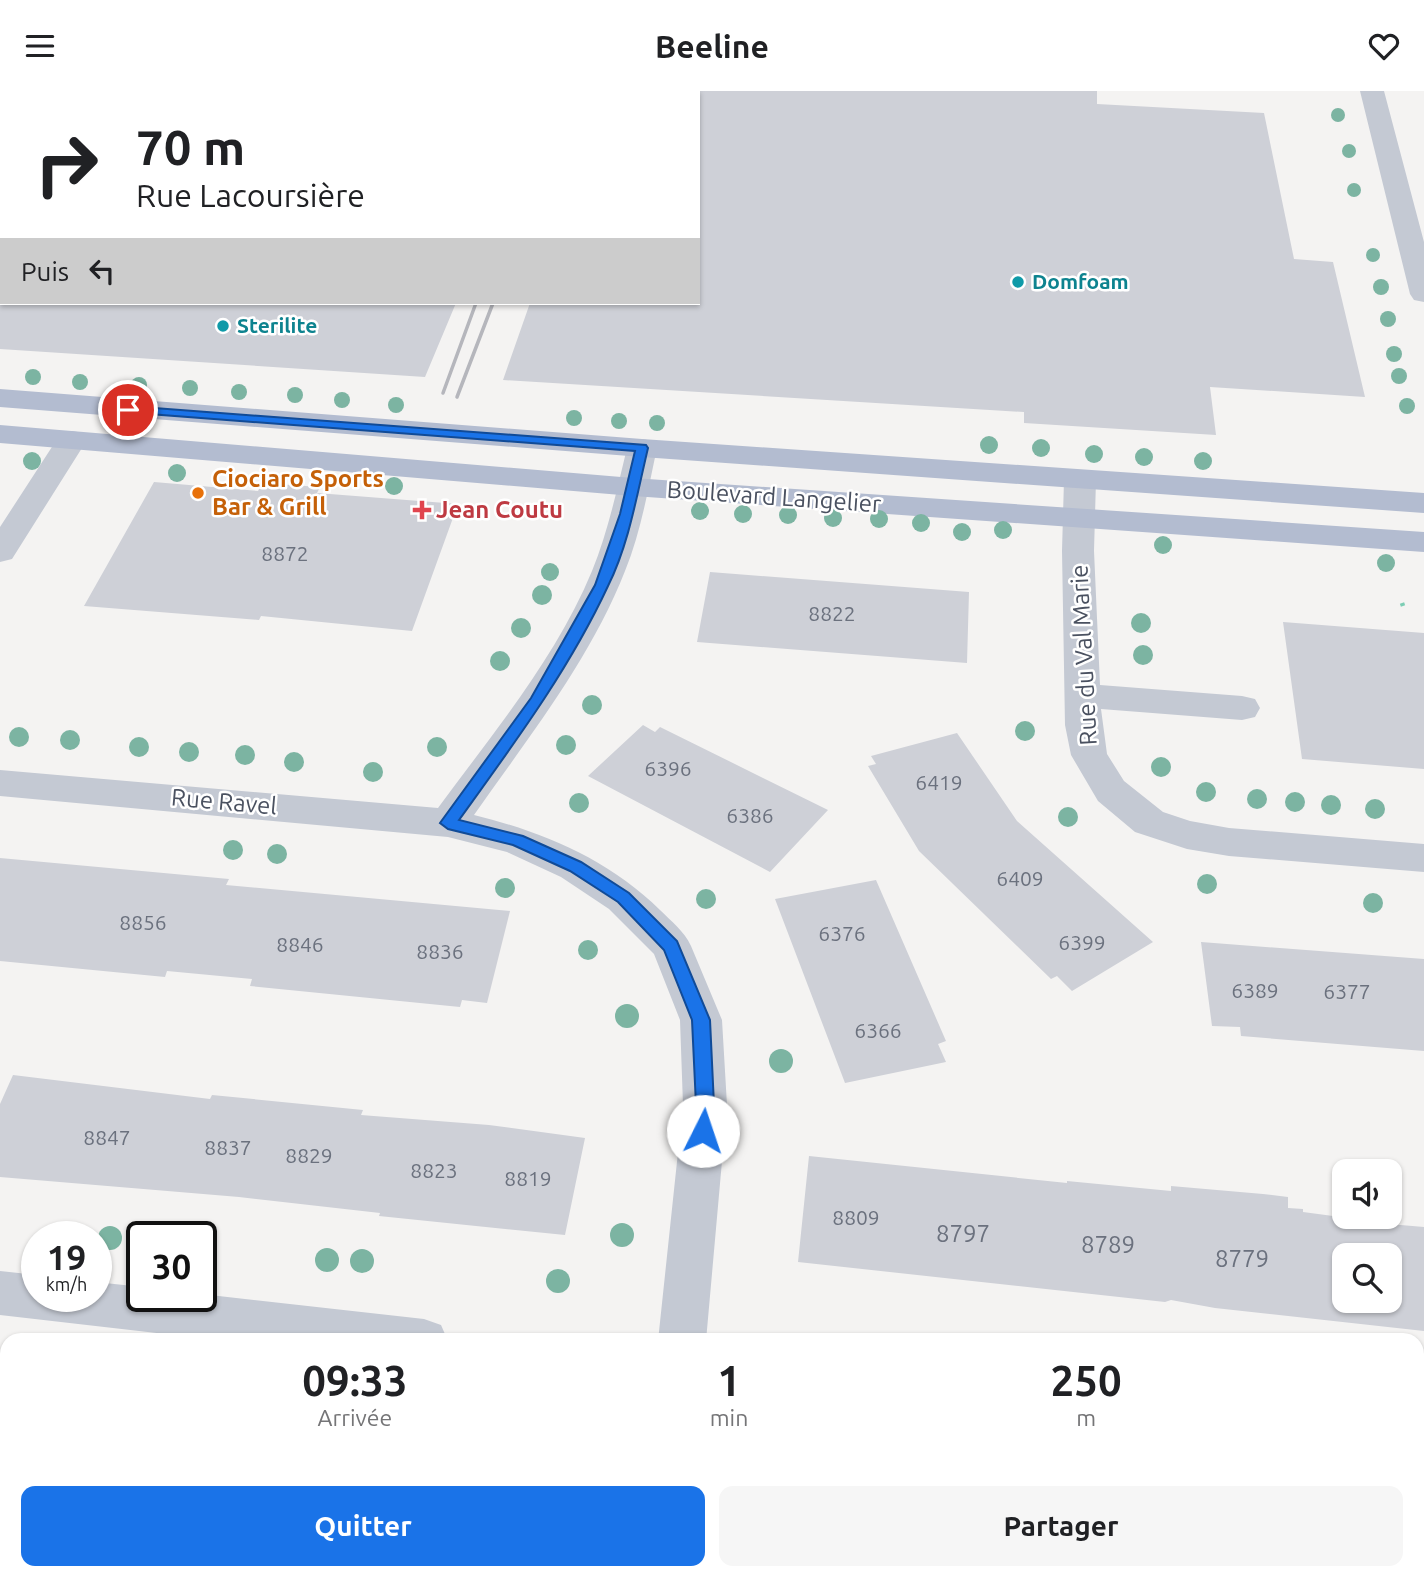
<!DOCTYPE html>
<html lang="fr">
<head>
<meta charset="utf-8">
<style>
	:root { --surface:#fff; --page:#f6f6f6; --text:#202124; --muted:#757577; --accent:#1a73e8 }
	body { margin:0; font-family:Ubuntu,sans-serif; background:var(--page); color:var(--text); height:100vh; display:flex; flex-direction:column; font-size:26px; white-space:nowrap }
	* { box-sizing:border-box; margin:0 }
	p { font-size:23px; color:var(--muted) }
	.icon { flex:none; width:38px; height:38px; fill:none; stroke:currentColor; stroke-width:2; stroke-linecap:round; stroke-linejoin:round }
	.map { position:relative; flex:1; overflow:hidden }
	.panel { position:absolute; left:0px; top:1242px; width:1424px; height:247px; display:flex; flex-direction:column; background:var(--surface); border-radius:21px 21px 0 0; box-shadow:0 2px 5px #0004 }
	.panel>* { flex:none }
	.hud { position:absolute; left:0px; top:0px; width:700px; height:214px; box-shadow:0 2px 5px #0004; background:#fff; color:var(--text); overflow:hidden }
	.controls { position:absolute; left:1332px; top:1068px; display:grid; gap:14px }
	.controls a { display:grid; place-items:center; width:70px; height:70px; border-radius:14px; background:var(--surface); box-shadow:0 2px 5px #0004; font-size:35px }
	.speed { position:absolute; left:21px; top:1130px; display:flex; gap:14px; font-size:35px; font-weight:700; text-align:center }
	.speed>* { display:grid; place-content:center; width:91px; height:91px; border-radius:50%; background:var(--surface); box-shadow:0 2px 5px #0004; line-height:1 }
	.speed small { font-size:18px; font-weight:400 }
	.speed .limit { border:4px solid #111; border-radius:10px; background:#fff; color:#111 }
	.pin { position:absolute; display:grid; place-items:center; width:60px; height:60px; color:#fff; margin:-30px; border:4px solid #fff; border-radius:50%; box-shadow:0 2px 7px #0007 }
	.me { position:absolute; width:77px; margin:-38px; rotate:4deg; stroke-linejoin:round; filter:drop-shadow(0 0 5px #0008) }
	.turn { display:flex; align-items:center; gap:24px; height:147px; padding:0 21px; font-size:32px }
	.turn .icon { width:91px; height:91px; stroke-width:2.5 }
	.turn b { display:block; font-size:49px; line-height:60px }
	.then { display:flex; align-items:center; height:66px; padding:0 21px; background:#0003; gap:14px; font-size:26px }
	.eta { display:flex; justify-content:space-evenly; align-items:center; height:119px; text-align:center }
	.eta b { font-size:42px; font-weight:600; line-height:49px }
	.cta { display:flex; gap:14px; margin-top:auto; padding:14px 21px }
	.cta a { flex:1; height:80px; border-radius:14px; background:var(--accent); color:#fff; font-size:28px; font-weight:600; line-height:80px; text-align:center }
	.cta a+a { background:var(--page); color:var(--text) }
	header { display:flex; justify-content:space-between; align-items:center; height:91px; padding:0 21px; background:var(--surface); font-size:32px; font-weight:600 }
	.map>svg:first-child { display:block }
	.building { fill:#ced0d7; fill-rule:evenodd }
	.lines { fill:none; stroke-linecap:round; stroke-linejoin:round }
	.path { stroke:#7ccdb4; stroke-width:4.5; stroke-dasharray:5 3.5; stroke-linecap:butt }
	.minor { fill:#c4c9d3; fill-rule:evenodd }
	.major { fill:#b3bcd0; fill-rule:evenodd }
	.rail { stroke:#b5b6bc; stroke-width:3.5 }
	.tree { fill:#7cb4a2 }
	.route { fill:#1a73e8; stroke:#114b97; stroke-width:2 }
	.culture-dot { fill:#0f9aa8; stroke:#fff; stroke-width:2.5 }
	.food-dot { fill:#e8710a; stroke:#fff; stroke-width:2.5 }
	.health-dot { fill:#e0444e; stroke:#fff; stroke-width:2.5 }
	.labels { text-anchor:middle; stroke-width:5; stroke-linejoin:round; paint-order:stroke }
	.far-culture-label { font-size:21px; font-weight:bold; fill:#0d838f; stroke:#fff; text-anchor:start }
	.number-label { font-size:21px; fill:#6b717e }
	.food-label { font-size:24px; font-weight:bold; fill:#c56008; stroke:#fff; text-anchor:start }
	.street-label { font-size:24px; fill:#4a5160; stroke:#fff }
	.health-label { font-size:24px; font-weight:bold; fill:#be3a42; stroke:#fff; text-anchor:start }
	.near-number-label { font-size:24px; fill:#6b717e }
</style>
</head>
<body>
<header><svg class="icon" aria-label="menu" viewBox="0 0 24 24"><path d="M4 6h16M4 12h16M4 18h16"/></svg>Beeline<svg class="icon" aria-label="heart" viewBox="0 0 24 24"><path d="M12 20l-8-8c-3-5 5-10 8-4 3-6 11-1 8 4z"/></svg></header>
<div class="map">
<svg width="1424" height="1488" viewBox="0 0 1424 1488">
	<rect width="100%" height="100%" fill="#f4f3f2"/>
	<!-- building -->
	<path class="building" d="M698,0h399v13l167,9 30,146 39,3 32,135 -155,-10 6,48 -192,-12v-11l-521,-32 27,-77h168z
		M0,212h456l-31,74 -425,-28z
		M154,391l104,9 4,-8 58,4 -3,6 141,11 -46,127 -151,-15 -2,4 -175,-14z
		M710,481l259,20 -2,71 -270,-21z
		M1283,531l141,11v136l-122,-10z
		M643,634l12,7 5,-5 168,83 -58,62 -182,-96z
		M957,642l60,88 136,121 -81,49 -15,-15 -6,3 -132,-128 -51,-85 8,-2 -5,-8z
		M0,767l229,21 -3,6 284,26 -23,92 -25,-3 -2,7 -210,-21 2,-7 -85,-8 -2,6 -165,-16z
		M876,789l70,161 -8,3 8,18 -101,21 -70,-184z
		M1201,851l223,17v92l-183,-15 -1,-9 -28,-1z
		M13,984l197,24 2,-4 151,15 -2,5 128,10 96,13 -20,97 -186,-19 1,-3 -141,-16 -239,-20v-73z
		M809,1065l258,27v-2l104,10v-5l92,8 25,3v11l15,1v3l30,4h54l2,8 35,3v104l-209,-23 -44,-8 -6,2 -367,-40zM1344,1164h46v45h-46z"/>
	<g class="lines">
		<!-- path -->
		<path class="path" d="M1402,512l1,3"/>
		<!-- minor -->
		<path class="minor" d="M1360,0h24l40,151v60l-10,-2 -4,-6z
			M72,340l11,2 4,7 -75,119 -12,3v-35l61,-94z
			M642,348l11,2 4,7c-9,41 -16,84 -32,123 -35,89 -97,167 -151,244 69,17 134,44 186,95 11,11 24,21 31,36l31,74 5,85 -21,236h-48l25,-236 -3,-85 -26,-66 -45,-45 -48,-32 -54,-25 -59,-15 -448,-41v-26l438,38c55,-75 118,-150 154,-237 16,-39 25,-82 35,-123l4,-7z
			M1080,380l11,2 5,7 -2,71 6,134 142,11 13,3 5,9 -5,9 -13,3 -141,-11 6,45 17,27 39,31 27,9 39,7 195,16v28l-195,-16 -42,-7 -52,-17 -37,-31 -27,-46 -6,-30 -3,-174 2,-71 5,-7z
			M0,1180l37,4v22h59v-15l46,5v10h59v-3l223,25 17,6 7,16h-222l-226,-26z
			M1418,1342l6,1v50l-6,-2z
			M624,1482h54l-1,6h-54z"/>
		<!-- major -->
		<path class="major" d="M0,298l642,50 782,54v20l-782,-56 -642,-50z
			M0,334l633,53 791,54v20l-791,-56 -633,-53z"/>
		<!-- rail -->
		<path class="rail" d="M443,302l33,-90
			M457,306l36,-94"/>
	</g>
	<!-- trees -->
	<g class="tree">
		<circle cx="1338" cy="24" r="7"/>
		<circle cx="1349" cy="60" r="7"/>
		<circle cx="1354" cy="99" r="7"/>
		<circle cx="1373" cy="164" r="7"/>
		<circle cx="1381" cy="196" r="8"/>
		<circle cx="1388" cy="228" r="8"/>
		<circle cx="1394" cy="263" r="8"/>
		<circle cx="1399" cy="285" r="8"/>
		<circle cx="33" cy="286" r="8"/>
		<circle cx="80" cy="291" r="8"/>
		<circle cx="139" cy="294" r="8"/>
		<circle cx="190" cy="297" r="8"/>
		<circle cx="239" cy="301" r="8"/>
		<circle cx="295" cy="304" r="8"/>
		<circle cx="342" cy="309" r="8"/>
		<circle cx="396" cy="314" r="8"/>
		<circle cx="1407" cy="315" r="8"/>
		<circle cx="574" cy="327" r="8"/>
		<circle cx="619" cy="330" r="8"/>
		<circle cx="657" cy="332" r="8"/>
		<circle cx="989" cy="354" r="9"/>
		<circle cx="1041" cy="357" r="9"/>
		<circle cx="1094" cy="363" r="9"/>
		<circle cx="1144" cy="366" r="9"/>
		<circle cx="32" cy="370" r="9"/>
		<circle cx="1203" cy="370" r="9"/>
		<circle cx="177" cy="382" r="9"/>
		<circle cx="394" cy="395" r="9"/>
		<circle cx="700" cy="420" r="9"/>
		<circle cx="743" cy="423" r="9"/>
		<circle cx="788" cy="424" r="9"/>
		<circle cx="833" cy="427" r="9"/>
		<circle cx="879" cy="428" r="9"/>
		<circle cx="921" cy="432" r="9"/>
		<circle cx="1003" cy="439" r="9"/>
		<circle cx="962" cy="441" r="9"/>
		<circle cx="1163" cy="454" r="9"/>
		<circle cx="1386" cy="472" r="9"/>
		<circle cx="550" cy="481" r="9"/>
		<circle cx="542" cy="504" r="10"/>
		<circle cx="1141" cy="532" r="10"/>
		<circle cx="521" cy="537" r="10"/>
		<circle cx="1143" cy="564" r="10"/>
		<circle cx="500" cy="570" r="10"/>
		<circle cx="592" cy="614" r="10"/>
		<circle cx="1025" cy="640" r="10"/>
		<circle cx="19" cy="646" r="10"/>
		<circle cx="70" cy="649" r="10"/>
		<circle cx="566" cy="654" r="10"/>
		<circle cx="139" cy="656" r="10"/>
		<circle cx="437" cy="656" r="10"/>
		<circle cx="189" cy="661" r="10"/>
		<circle cx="245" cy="664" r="10"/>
		<circle cx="294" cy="671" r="10"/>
		<circle cx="1161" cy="676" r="10"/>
		<circle cx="373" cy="681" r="10"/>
		<circle cx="1206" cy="701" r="10"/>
		<circle cx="1257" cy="708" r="10"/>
		<circle cx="1295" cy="711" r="10"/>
		<circle cx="579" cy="712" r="10"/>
		<circle cx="1331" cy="714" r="10"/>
		<circle cx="1375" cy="718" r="10"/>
		<circle cx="1068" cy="726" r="10"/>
		<circle cx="233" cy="759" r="10"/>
		<circle cx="277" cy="763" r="10"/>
		<circle cx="1207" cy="793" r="10"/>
		<circle cx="505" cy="797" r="10"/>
		<circle cx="706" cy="808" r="10"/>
		<circle cx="1373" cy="812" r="10"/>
		<circle cx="588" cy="859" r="10"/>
		<circle cx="627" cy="925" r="12"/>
		<circle cx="781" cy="970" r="12"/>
		<circle cx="622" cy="1144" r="12"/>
		<circle cx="110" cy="1147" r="12"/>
		<circle cx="327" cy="1169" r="12"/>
		<circle cx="362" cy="1170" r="12"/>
		<circle cx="558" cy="1190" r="12"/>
	</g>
	<!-- route -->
	<path class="route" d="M128,315l518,39 2,3c-11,46 -19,96 -40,138 -39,84 -95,159 -149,234l64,16 58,26 48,31 48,48 33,79 4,85 -5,31 -6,3 -7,-3 -3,-5 3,-26 -4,-85 -28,-70 -46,-48 -48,-31 -57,-26 -65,-16 -8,-6 91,-125 64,-113 25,-71 15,-63 -512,-39 -1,-2z"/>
	<!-- markers -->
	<g class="culture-dot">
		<circle cx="1018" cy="191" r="7"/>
		<circle cx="223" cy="235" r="7"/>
	</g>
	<circle class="food-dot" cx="198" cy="402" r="7"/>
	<path class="health-dot" d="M418.5 408.5h7v7h7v7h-7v7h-7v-7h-7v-7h7z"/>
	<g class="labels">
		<!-- far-culture labels -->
		<g class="far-culture-label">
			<text x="1032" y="198">Domfoam</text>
			<text x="237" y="242">Sterilite</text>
		</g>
		<!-- number labels -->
		<g class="number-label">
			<text x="285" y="470">8872</text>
			<text x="832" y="530">8822</text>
			<text x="668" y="685">6396</text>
			<text x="939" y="699">6419</text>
			<text x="750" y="732">6386</text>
			<text x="1020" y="795">6409</text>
			<text x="143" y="839">8856</text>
			<text x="842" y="850">6376</text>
			<text x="1082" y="859">6399</text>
			<text x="300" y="861">8846</text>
			<text x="440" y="868">8836</text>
			<text x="1255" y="907">6389</text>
			<text x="1347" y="908">6377</text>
			<text x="878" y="947">6366</text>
			<text x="107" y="1054">8847</text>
			<text x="228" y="1064">8837</text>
			<text x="309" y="1072">8829</text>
			<text x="434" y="1087">8823</text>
			<text x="528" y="1095">8819</text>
			<text x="856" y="1134">8809</text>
		</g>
		<!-- food labels -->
		<g class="food-label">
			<text x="212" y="396">Ciociaro Sports<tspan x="212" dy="28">Bar &amp; Grill</tspan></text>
		</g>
		<!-- street labels -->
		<g class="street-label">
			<text transform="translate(774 406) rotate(4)" y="8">Boulevard Langelier</text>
			<text transform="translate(1084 564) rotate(-93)" y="8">Rue du Val Marie</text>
			<text transform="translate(224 711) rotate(5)" y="8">Rue Ravel</text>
		</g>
		<!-- health labels -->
		<g class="health-label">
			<text x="436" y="427">Jean Coutu</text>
		</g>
		<!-- near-number labels -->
		<g class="near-number-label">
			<text x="963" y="1151">8797</text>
			<text x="1108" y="1162">8789</text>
			<text x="1242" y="1176">8779</text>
		</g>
	</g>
</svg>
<div class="controls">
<a><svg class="icon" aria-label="sound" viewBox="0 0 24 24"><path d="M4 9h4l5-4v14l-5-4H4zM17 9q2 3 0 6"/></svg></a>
<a><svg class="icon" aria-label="search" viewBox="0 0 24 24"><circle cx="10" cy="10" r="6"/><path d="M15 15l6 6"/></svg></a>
</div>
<div class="speed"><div>19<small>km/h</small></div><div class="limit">30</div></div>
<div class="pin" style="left:128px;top:319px;background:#d93025"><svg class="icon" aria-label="arrive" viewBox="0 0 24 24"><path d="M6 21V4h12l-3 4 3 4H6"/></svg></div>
<svg class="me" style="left:703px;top:1040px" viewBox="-20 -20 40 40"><circle r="19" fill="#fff"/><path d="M0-13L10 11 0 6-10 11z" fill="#1a73e8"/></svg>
<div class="hud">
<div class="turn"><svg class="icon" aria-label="right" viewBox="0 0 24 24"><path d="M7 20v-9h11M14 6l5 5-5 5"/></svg><div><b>70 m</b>Rue Lacoursière</div></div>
<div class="then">Puis<svg class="icon" aria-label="left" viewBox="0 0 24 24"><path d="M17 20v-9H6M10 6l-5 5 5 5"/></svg></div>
</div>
<section class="panel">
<div class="eta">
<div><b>09:33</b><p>Arrivée</p></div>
<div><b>1</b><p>min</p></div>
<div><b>250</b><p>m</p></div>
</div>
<div class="cta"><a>Quitter</a><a>Partager</a></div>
</section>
</div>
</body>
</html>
